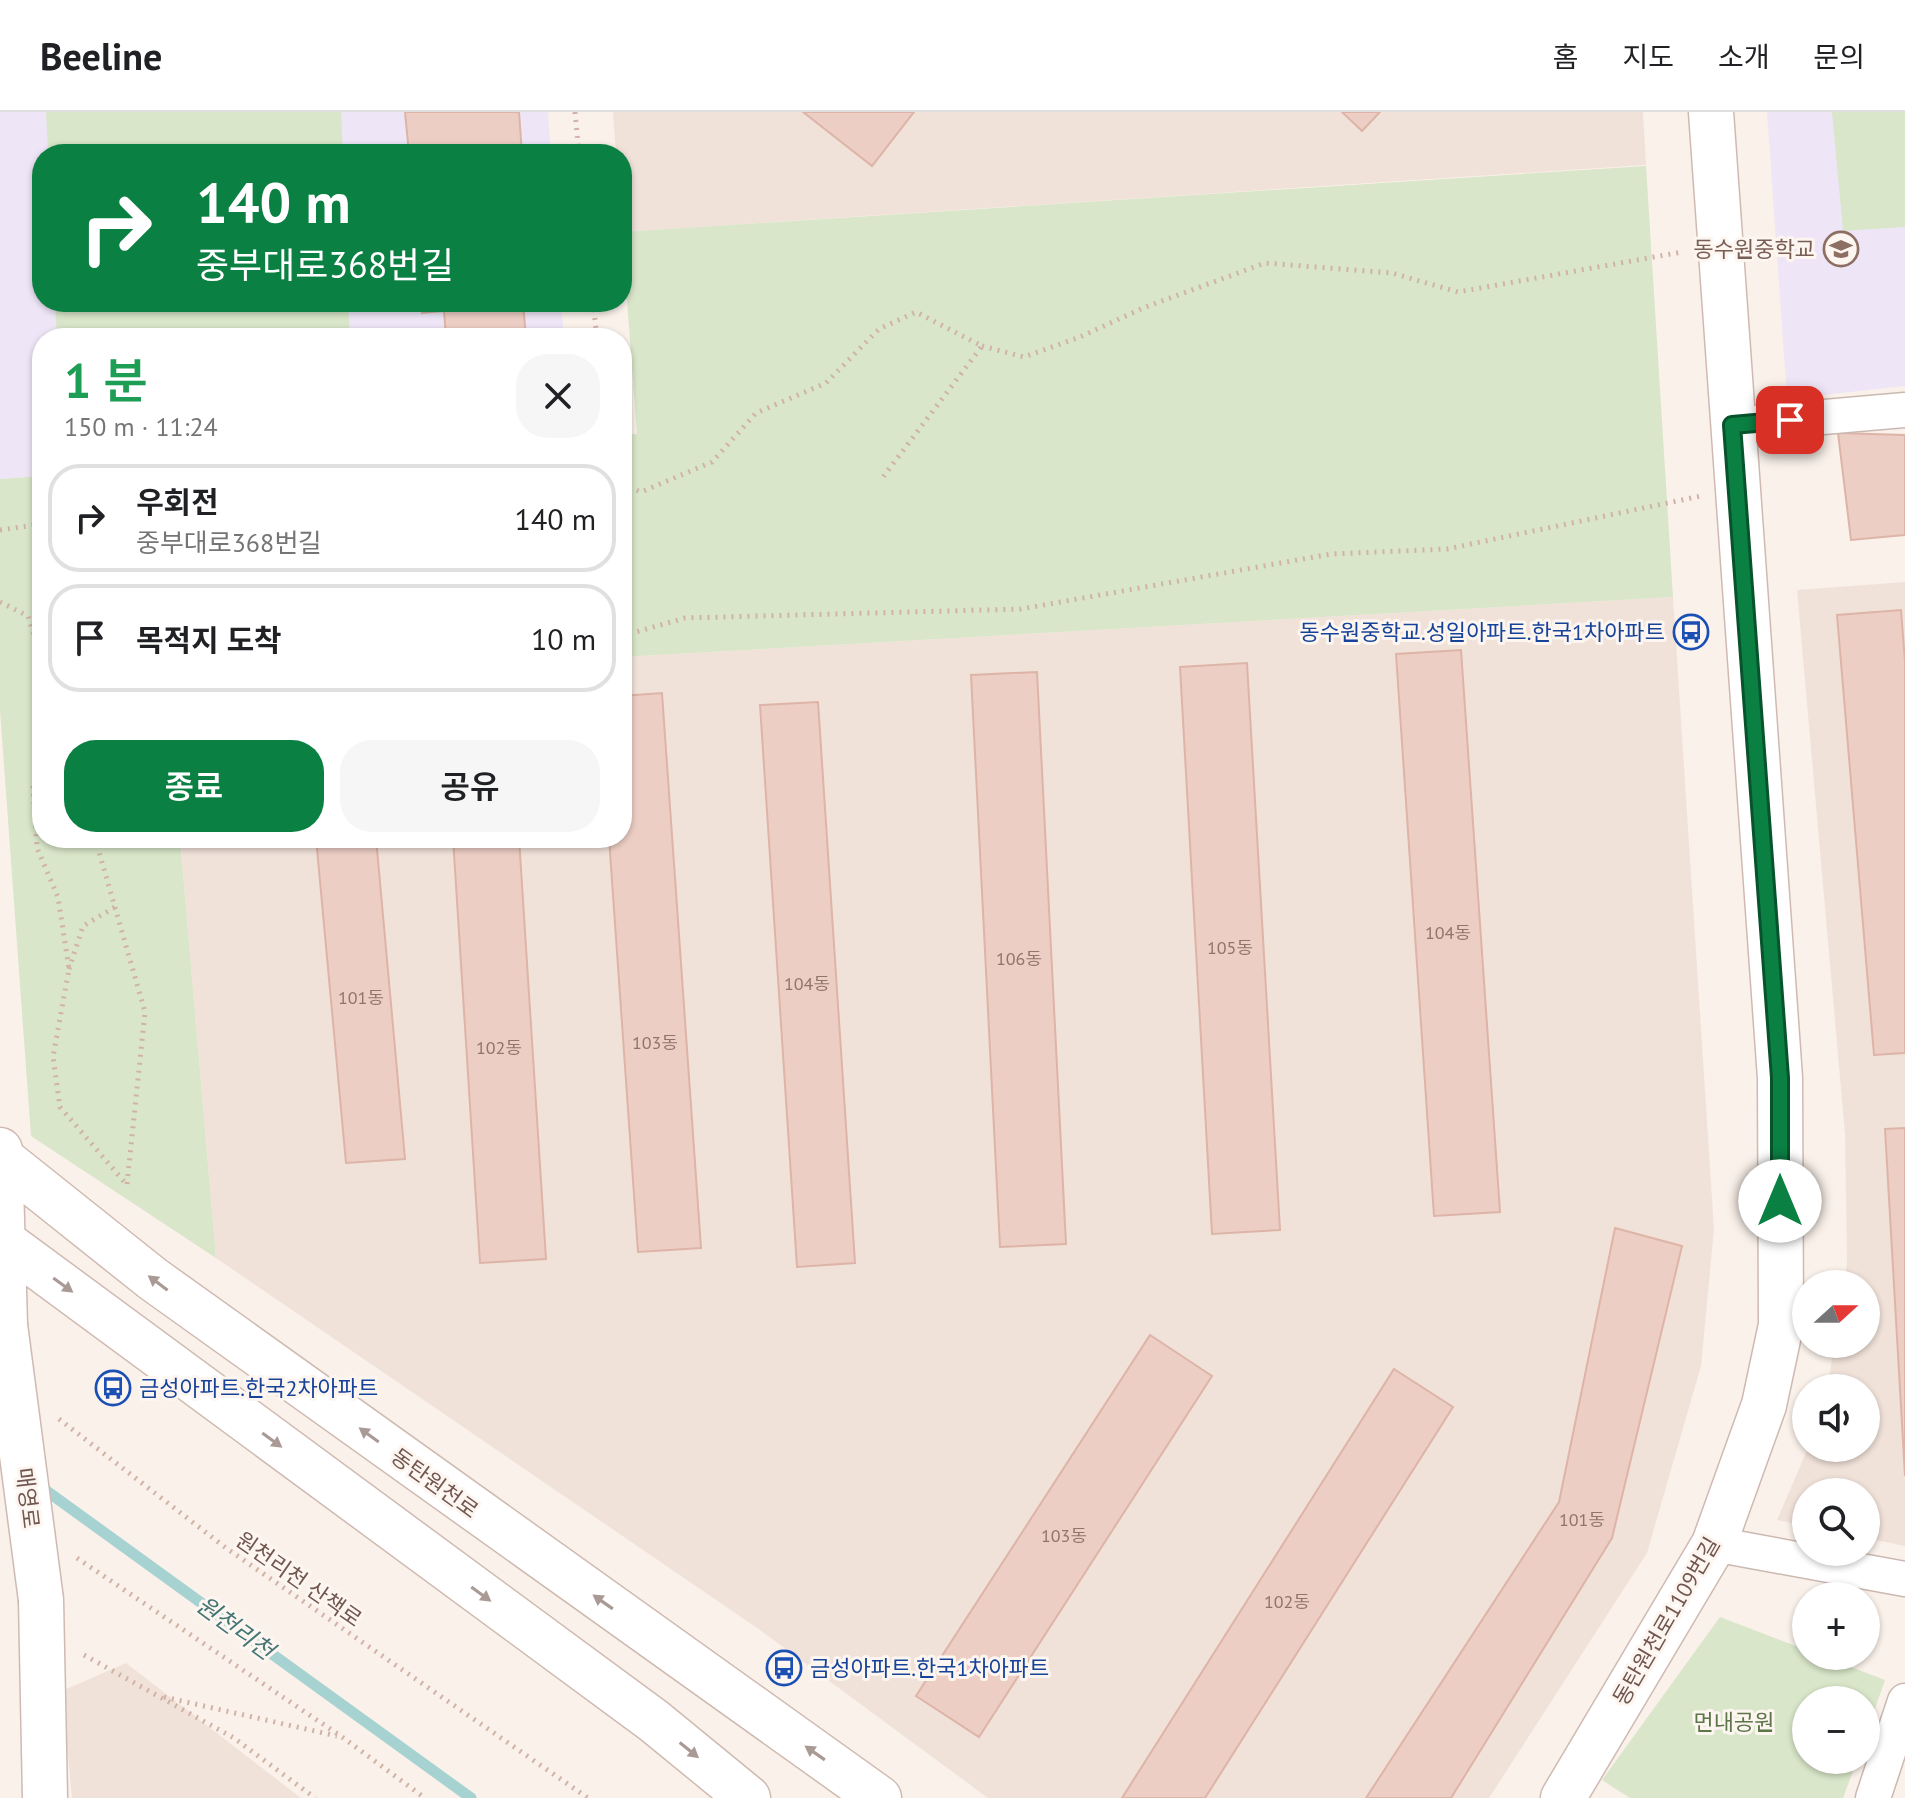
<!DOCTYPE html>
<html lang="ko">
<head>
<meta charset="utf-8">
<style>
	:root { --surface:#fff; --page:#f6f6f6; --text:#202124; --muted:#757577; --line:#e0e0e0; --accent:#0b8043 }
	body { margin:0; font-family:"PT Sans","Noto Sans KR",sans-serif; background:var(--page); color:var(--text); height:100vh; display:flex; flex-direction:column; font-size:30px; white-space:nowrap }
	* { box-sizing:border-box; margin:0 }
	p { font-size:26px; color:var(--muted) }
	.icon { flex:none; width:44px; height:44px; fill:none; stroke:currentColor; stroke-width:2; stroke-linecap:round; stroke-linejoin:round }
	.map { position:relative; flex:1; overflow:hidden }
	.drawer { position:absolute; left:32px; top:216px; width:600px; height:520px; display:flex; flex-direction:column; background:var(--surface); border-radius:32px; box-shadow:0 2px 6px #0004 }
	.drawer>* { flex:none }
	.top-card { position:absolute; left:32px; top:32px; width:600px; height:168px; border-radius:32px; box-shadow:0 2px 6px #0004; background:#0b8043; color:#fff; overflow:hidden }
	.needle { width:52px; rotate:69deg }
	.controls { position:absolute; left:1792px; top:1158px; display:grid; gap:16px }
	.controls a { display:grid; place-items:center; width:88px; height:88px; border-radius:50%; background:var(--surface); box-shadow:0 2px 6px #0004; font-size:40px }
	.pin { position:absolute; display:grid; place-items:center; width:68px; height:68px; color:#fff; margin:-34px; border-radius:16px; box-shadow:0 4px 12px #0006 }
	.me { position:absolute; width:88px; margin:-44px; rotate:0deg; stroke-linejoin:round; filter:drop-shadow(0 0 6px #0008) }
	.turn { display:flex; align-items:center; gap:28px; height:168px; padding:0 32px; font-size:36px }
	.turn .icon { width:104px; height:104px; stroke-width:2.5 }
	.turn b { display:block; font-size:56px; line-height:68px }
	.round { display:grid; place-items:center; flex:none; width:84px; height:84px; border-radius:32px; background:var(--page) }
	.summary { display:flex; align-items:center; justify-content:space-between; height:136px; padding:0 32px }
	h1 { font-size:48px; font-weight:600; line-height:60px; color:#1e9e55 }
	.action { display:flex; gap:16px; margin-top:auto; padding:16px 32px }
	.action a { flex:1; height:92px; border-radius:32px; background:var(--accent); color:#fff; font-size:32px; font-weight:600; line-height:92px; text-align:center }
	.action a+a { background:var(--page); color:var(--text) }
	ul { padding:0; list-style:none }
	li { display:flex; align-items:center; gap:24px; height:108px; margin:0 16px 12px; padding:0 16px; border:4px solid var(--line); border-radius:32px }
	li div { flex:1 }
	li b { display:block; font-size:30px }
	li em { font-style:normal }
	header { display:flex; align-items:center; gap:48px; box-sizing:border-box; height:112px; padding:0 40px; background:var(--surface); border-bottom:2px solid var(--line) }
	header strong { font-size:38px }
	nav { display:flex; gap:44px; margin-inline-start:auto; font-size:28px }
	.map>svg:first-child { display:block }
	.residential { fill:#f1e2d9 }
	.education { fill:#eee6f7 }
	.green { fill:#d9e6c9 }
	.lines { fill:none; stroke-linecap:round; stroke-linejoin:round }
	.stream { stroke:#a7d2d2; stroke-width:11 }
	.building { fill:#eccec4; stroke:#ddb4a7; stroke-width:2 }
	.street-casing { stroke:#cbb9b1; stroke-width:37 }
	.secondary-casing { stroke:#cfbab1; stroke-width:47 }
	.path { stroke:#d1b2a7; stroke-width:5; stroke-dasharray:2 6; stroke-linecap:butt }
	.street { stroke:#fff; stroke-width:34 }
	.secondary { stroke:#fff; stroke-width:44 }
	.secondary-bridge-casing { stroke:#cfbab1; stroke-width:47; stroke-linecap:butt }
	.secondary-bridge { stroke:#fff; stroke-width:44 }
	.oneway { fill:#aa9a96 }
	.route-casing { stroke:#07532c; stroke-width:20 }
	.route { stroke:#0b8043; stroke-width:14 }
	.labels { text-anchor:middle; stroke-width:6; stroke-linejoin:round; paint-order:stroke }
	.number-label { font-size:18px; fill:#90756d }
	.education-label { font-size:22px; fill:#785e54; stroke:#fdf6f0; text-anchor:end }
	.transit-label { font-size:22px; fill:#164399; stroke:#fdf6f0; text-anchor:start }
	.street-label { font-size:22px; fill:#725750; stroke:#fdf6f0 }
	.park-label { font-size:22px; fill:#5d7649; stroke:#fdf6f0 }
	.water-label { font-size:24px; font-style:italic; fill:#457475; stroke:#fdf6f0 }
</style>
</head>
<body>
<header>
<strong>Beeline</strong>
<nav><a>홈</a><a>지도</a><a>소개</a><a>문의</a></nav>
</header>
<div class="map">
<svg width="1905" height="1686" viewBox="0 0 1905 1686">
	<rect width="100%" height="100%" fill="#faf1ea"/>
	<!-- residential -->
	<path class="residential" d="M613,0h1030l3,53 -1024,67v-78h-6z
		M1905,470v964l-39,-8v-46h-60v34l-29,-6 31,-72h58v-60h-38l6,-44h32v-60h-22l3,-21 -2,-129 -48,-544z
		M1673,485l41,632 -13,137 -54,187 -158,245h-501l-228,-168 -544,-372 -36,-420h442v-181z
		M126,1551l175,135h-229l-10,-107z"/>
	<!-- education -->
	<path class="education" d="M0,0h548l3,42h-509v148h519l3,36h-522v138l-42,3z
		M1767,0h138v274l-118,13z"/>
	<!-- green -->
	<path class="green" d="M46,0h295l2,42h-295z
		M1832,0h73v115l-62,4z
		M1646,54l27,431 -1051,60v-222l15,-1 -15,-202z
		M55,190h293l2,36h-293z
		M42,364v362h138l36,420 -185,-122 -31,-426v-231z
		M1720,1505l86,33v6h16l63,24 -19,54v-34h-60v60h51l-14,38h-213l-28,-18z"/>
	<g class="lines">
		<!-- stream -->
		<path class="stream" d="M37,1372l434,314"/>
	</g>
	<!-- building -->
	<path class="building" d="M405,0h114l3,42h-113z
		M803,0h111l-42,54z
		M1342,0h38l-18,19z
		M421,190h102l3,36h-80l-2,-27 -22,2z
		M1838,321l67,2v100l-54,5z
		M1901,498l4,51v392l-31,2 -37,-440z
		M1461,538l39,562 -66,4 -38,-562z
		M1247,551l33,567 -68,4 -32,-567z
		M1037,560l29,572 -66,3 -29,-572z
		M662,581l39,555 -63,4 -29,-414h13v-142z
		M818,590l37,561 -58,4 -37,-562z
		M316,726h60l29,321 -59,4z
		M453,726h66l27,421 -66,4z
		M1905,1016v348l-20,-347z
		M1615,1116l67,18 -70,292 -161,260h-85l193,-296z
		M1150,1223l62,41 -233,361 -63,-41z
		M1394,1257l59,38 -248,391h-83z"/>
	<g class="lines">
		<!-- street casing -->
		<g class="street-casing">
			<path id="street" d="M1732,313l173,-15
				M1714,1432l191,35
				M1873,1686l32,-97"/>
		</g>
		<!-- secondary casing -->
		<g class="secondary-casing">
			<path id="secondary" d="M0,1038l5,175
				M0,1045l153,122 726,519
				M0,1127l654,482 94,77
				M41,1488l4,198
				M1563,1686l151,-254 50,-139 17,-80 -1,-247 -69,-966"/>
		</g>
		<!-- path -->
		<path class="path" d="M575,0l4,42
			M593,190l4,36
			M982,234l42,11 56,-20 63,-29 122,-45 127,10 66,19 224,-40
			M622,372l19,8 71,-30 44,-49 70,-30 53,-54 37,-17 66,34 -99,131
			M0,418l42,-6
			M0,490l28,14 14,45
			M622,524l63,-18 336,-9 310,-55 116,-5 254,-53
			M42,627l-9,49 4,60 21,49 11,72 -16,88 7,50 67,78
			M95,726l50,174 -18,172
			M69,857l14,-43 32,-19
			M59,1307l167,129 362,250
			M77,1446l265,179 83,61
			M84,1543l150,83 81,60
			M164,1585l173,39"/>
		<!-- street -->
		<use href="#street" class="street"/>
		<!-- secondary -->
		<use href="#secondary" class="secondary"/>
		<!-- secondary-bridge casing -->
		<g class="secondary-bridge-casing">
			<path id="secondary-bridge" d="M5,1213l36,275"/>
		</g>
		<!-- secondary-bridge -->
		<use href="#secondary-bridge" class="secondary-bridge"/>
	</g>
	<!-- one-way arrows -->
	<defs><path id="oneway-solid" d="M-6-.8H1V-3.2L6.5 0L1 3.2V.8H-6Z" transform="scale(2)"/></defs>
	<g class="oneway">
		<use href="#oneway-solid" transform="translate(158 1171) rotate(-143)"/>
		<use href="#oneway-solid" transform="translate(63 1173) rotate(36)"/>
		<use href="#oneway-solid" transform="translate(369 1323) rotate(-144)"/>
		<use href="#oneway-solid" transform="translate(272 1328) rotate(36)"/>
		<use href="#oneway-solid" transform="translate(481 1482) rotate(36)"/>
		<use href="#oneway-solid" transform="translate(603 1490) rotate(-145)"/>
		<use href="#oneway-solid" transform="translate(689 1638) rotate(39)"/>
		<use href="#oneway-solid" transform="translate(815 1641) rotate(-145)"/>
	</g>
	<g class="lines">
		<!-- route casing -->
		<g class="route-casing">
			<path id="route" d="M1780,1089v-123l-48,-653 58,-5"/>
		</g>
		<!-- route -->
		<use href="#route" class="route"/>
	</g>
	<!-- icons -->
	<defs>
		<g id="school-ring" transform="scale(1.8)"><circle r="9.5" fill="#fdf6f0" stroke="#8d6e63" stroke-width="1.5"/><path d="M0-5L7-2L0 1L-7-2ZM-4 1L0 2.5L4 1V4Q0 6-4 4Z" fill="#8d6e63"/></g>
		<g id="bus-ring" transform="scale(1.8)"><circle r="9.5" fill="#fdf6f0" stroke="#1a4fb4" stroke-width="1.5"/><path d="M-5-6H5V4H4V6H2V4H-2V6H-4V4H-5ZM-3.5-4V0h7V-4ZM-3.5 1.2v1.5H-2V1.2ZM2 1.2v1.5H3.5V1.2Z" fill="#1a4fb4"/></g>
	</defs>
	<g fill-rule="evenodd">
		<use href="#school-ring" x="1841" y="137"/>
		<use href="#bus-ring" x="1691" y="520"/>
		<use href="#bus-ring" x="113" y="1276"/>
		<use href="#bus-ring" x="784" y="1556"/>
	</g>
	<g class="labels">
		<!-- number labels -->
		<g class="number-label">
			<text x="1448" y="827">104동</text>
			<text x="1230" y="842">105동</text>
			<text x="1019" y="853">106동</text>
			<text x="807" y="878">104동</text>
			<text x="361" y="892">101동</text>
			<text x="655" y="937">103동</text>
			<text x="499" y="942">102동</text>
			<text x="1582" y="1414">101동</text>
			<text x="1064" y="1430">103동</text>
			<text x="1287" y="1496">102동</text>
		</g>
		<!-- education labels -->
		<g class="education-label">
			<text x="1815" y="145">동수원중학교</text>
		</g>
		<!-- transit labels -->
		<g class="transit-label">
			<text x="1665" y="528" text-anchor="end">동수원중학교.성일아파트.한국1차아파트</text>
			<text x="139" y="1284">금성아파트.한국2차아파트</text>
			<text x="810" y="1564">금성아파트.한국1차아파트</text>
		</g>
		<!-- street labels -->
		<g class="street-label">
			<text transform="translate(435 1371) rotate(36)" y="8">동탄원천로</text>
			<text transform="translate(28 1386) rotate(83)" y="8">매영로</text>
			<text transform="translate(299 1467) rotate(35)" y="8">원천리천 산책로</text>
			<text transform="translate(1666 1509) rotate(-60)" y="8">동탄원천로1109번길</text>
		</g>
		<!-- park labels -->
		<g class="park-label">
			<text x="1734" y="1618">먼내공원</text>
		</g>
		<!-- water labels -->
		<g class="water-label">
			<text transform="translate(235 1516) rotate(36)" y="8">원천리천</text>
		</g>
	</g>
</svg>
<div class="controls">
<a><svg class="needle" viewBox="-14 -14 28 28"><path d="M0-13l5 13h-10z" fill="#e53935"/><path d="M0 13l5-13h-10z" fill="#757577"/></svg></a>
<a><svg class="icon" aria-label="sound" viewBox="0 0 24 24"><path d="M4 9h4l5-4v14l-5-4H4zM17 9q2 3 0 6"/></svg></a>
<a><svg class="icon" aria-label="search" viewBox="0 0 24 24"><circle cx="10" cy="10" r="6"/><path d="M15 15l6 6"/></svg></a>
<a>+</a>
<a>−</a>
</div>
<div class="pin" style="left:1790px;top:308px;background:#d93025"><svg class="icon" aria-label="arrive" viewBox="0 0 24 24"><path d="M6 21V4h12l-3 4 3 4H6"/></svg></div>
<svg class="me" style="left:1780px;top:1089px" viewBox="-20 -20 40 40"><circle r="19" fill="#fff"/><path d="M0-13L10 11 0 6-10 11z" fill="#0b8043"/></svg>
<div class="top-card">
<div class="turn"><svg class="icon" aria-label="right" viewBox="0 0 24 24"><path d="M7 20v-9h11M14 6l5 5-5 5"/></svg><div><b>140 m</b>중부대로368번길</div></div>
</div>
<section class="drawer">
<div class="summary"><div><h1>1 분</h1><p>150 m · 11:24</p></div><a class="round"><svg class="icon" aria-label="close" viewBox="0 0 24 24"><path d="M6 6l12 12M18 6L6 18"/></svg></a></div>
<ul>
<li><svg class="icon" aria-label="right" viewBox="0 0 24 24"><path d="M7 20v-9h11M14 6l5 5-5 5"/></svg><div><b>우회전</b><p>중부대로368번길</p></div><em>140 m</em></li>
<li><svg class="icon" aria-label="arrive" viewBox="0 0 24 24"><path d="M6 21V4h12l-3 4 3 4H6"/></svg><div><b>목적지 도착</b></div><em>10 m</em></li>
</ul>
<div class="action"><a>종료</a><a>공유</a></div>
</section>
</div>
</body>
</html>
